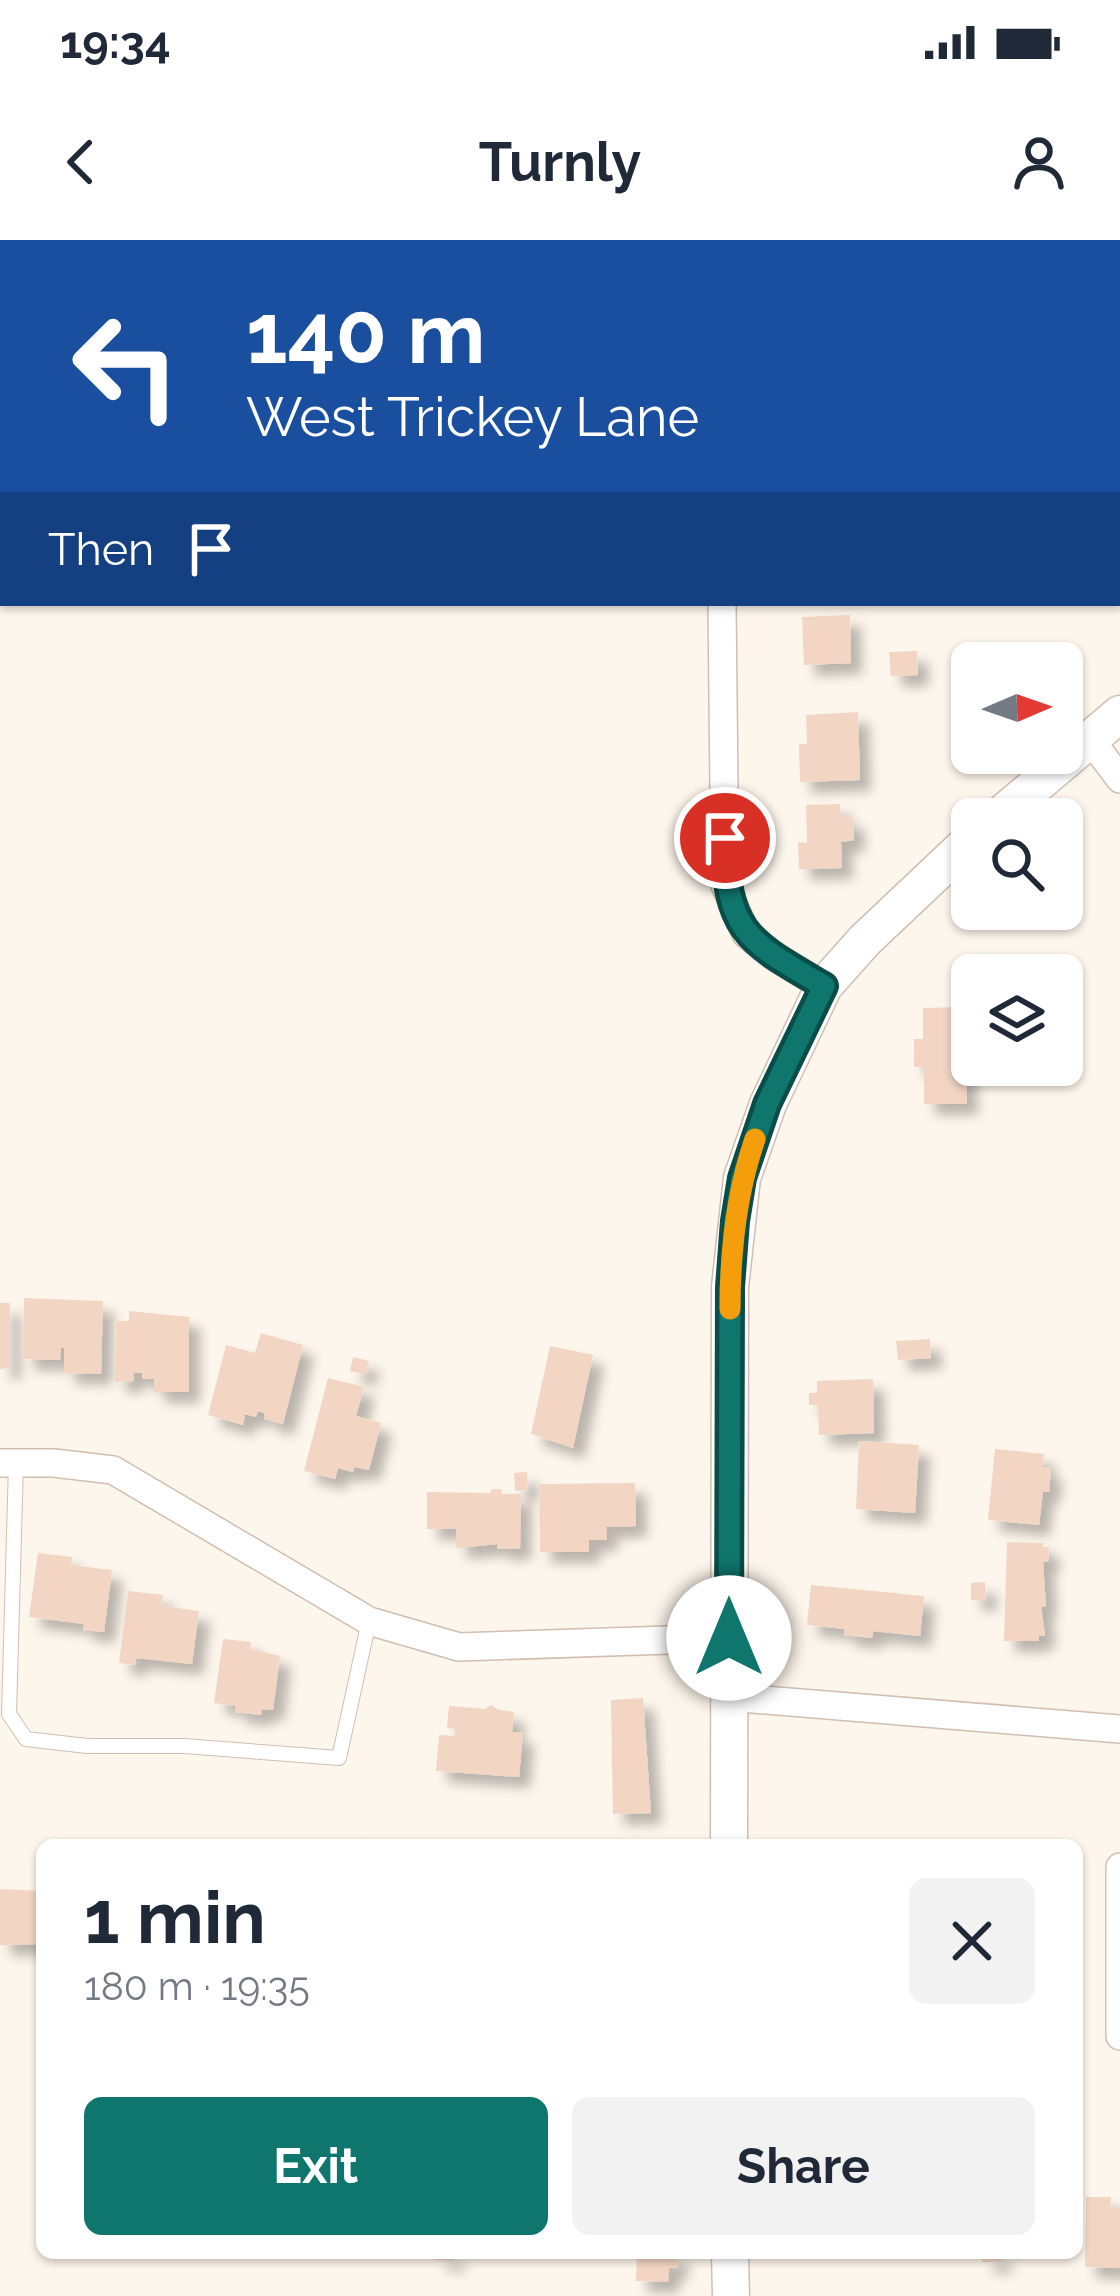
<!DOCTYPE html>
<html lang="en">
<head>
<meta charset="utf-8">
<style>
	:root { --surface:#fff; --page:#f2f2f3; --text:#1f2937; --muted:#747a83; --accent:#0f766e }
	body { margin:0; font-family:Raleway,sans-serif; background:var(--page); color:var(--text); height:100vh; display:flex; flex-direction:column; font-size:45px; white-space:nowrap }
	* { box-sizing:border-box; margin:0 }
	p { font-size:39px; color:var(--muted) }
	.icon { flex:none; width:66px; height:66px; fill:none; stroke:currentColor; stroke-width:2; stroke-linecap:round; stroke-linejoin:round }
	.map { position:relative; flex:1; overflow:hidden }
	.drawer { position:absolute; left:36px; top:1599px; width:1047px; height:420px; display:flex; flex-direction:column; background:var(--surface); border-radius:18px; box-shadow:0 3px 9px #0004 }
	.drawer>* { flex:none }
	.top-card { position:absolute; left:0px; top:0px; width:1122px; height:366px; box-shadow:0 3px 9px #0004; background:#1a4fa0; color:#fff; overflow:hidden }
	.needle { width:78px; rotate:88deg }
	.tools { position:absolute; left:951px; top:402px; display:grid; gap:24px }
	.tools a { display:grid; place-items:center; width:132px; height:132px; border-radius:18px; background:var(--surface); box-shadow:0 3px 9px #0004; font-size:60px }
	.pin { position:absolute; display:grid; place-items:center; width:102px; height:102px; color:#fff; margin:-51px; border:6px solid #fff; border-radius:50%; box-shadow:0 3px 12px #0007 }
	.me { position:absolute; width:132px; margin:-66px; rotate:0deg; stroke-linejoin:round; filter:drop-shadow(0 0 9px #0008) }
	.turn { display:flex; align-items:center; gap:42px; height:252px; padding:0 48px; font-size:54px }
	.turn .icon { width:156px; height:156px; stroke-width:2.5 }
	.turn b { display:block; font-size:84px; line-height:102px }
	.then { display:flex; align-items:center; height:114px; padding:0 48px; background:#0003; gap:24px; font-size:45px }
	.round { display:grid; place-items:center; flex:none; width:126px; height:126px; border-radius:18px; background:var(--page) }
	.headline { display:flex; align-items:center; justify-content:space-between; height:204px; padding:0 48px }
	h1 { font-size:72px; font-weight:700; line-height:90px }
	.cta { display:flex; gap:24px; margin-top:auto; padding:24px 48px }
	.cta a { flex:1; height:138px; border-radius:18px; background:var(--accent); color:#fff; font-size:48px; font-weight:700; line-height:138px; text-align:center }
	.cta a+a { background:var(--page); color:var(--text) }
	.status { display:flex; justify-content:space-between; align-items:center; height:84px; padding:0 60px; background:var(--surface); direction:ltr }
	.status svg { height:33px; fill:currentColor }
	header { display:flex; justify-content:space-between; align-items:center; height:156px; padding:0 48px; background:var(--surface); font-size:54px; font-weight:700 }
	.map>svg:first-child { display:block }
	.building { fill:#f3d5c3; filter:url(#shadow) }
	.lines { fill:none; stroke-linecap:round; stroke-linejoin:round }
	.service-casing { stroke:#d1beb0; stroke-width:16 }
	.minor-casing { stroke:#d1beb0; stroke-width:30 }
	.tertiary-casing { stroke:#d1beb0; stroke-width:39 }
	.service { stroke:#fff; stroke-width:14 }
	.minor { stroke:#fff; stroke-width:27 }
	.tertiary { stroke:#fff; stroke-width:36 }
	.rail { stroke:#b9a8c9; stroke-width:9; stroke-dasharray:18 12; stroke-linecap:butt }
	.route-casing { stroke:#0a4d48; stroke-width:30 }
	.route { stroke:#0f766e; stroke-width:21 }
	.slow { stroke:#f59e0b; stroke-width:21 }
</style>
</head>
<body>
<div class="status"><b>19:34</b><svg viewBox="0 0 49 12"><path d="M0 12V9h3v3zM5 12V6h3v6zM10 12V3h3v9zM15 12V0h3v12zM26 1h20v11H26zM47 4h2v5h-2z"/></svg></div>
<header><svg class="icon" aria-label="back" viewBox="0 0 24 24"><path d="M15 5l-7 7 7 7"/></svg>Turnly<svg class="icon" aria-label="person" viewBox="0 0 24 24"><circle cx="12" cy="8" r="4"/><path d="M4 21q1-7 8-7t8 7"/></svg></header>
<div class="map">
<svg width="1120" height="2056" viewBox="0 0 1120 2056">
	<defs>
		<filter id="shadow"><feDropShadow dx="11" dy="11" stdDeviation="6" flood-color="#0004"/></filter>
	</defs>
	<rect width="100%" height="100%" fill="#fdf6ec"/>
	<!-- building -->
	<path class="building" d="M850,375l1,48 -47,2 -2,-48z
		M917,411l1,24 -27,1 -2,-24z
		M858,472l2,68 -60,2 -1,-38h8l-1,-29z
		M840,564l1,14 12,-1 1,23 -13,2 1,26 -43,1 -1,-27 9,1 -1,-38z
		M966,767l1,31 5,-1v29l-6,1 1,37h-43v-37h-10v-28h9v-31z
		M24,1058l79,3 -2,73 -37,-1v-25h-3l-1,12 -37,-1z
		M0,1063h10v65l-10,1z
		M129,1071l60,6v75h-35v-13h-12v-6h-9l1,8 -19,1 1,-61h13z
		M261,1093l42,12 -20,79 -19,-5 1,-6 -7,-2 -2,6 -11,-3 -2,11 -35,-10 18,-70 29,8z
		M930,1099l1,19 -33,2 -2,-19z
		M550,1106l43,9 -20,93 -42,-14z
		M353,1117l16,4 -4,14 -15,-4z
		M328,1138l36,9 -8,29 25,7 -12,47 -15,-3 -1,5 -15,-4 -3,11 -31,-8z
		M873,1139l1,54 -55,2 -1,-30h-9v-12h8v-12z
		M859,1201l60,4 -4,68 -59,-4z
		M995,1209l49,5 -2,13 9,1 -2,24h-6l-4,33 -51,-5z
		M527,1232l1,18 -13,1 -1,-18z
		M635,1243l1,43 -30,1 1,13h-18v12h-49l-1,-68z
		M491,1249h10l1,5h19l-1,55h-23l1,-5 -42,4v-19h-29v-37l64,1z
		M1007,1302l36,1v4h6l-1,15h-5l3,45 -5,-1 4,30h-6v5h-35z
		M38,1313l34,4 -1,8 41,5 -8,62 -21,-2 1,-6 -55,-7z
		M985,1342l1,18h-15v-17z
		M811,1345l113,11 -4,40 -47,-5 -1,7 -28,-3 1,-6 -38,-4z
		M128,1351l35,4 -1,11 37,5 -7,53 -56,-6 -1,7 -16,-2z
		M223,1399l28,3 -1,7 30,7 -7,54 -11,-1 -1,6 -26,-3 1,-6 -22,-3z
		M643,1458l8,115 -38,1 -2,-114z
		M491,1465l8,5 15,2 -2,20 11,1 -4,44 -83,-6 3,-36 16,1v-7l-8,-1 2,-22 36,3z
		M361,1599v6h-35v-5z
		M0,1649l42,2v53l-42,1z
		M1086,1957h25l-1,12h10v59l-35,-1z
		M435,2013h19v8l-19,-1z
		M637,2013h41l-1,15h-8l-1,14 -32,-1z
		M982,2013h20v9h-20z"/>
	<g class="lines">
		<!-- service casing -->
		<g class="service-casing">
			<path id="service" d="M16,1223l-7,251 17,25 61,7h97l155,12 30,-137"/>
		</g>
		<!-- minor casing -->
		<g class="minor-casing">
			<path id="minor" d="M1019,0l4,3
				M1119,88h1
				M722,363l3,282 21,49 29,23 49,29
				M1090,499l30,40
				M0,1223h54l59,7 256,151 90,26 270,-9
				M728,1457l392,32
				M1120,1627v169"/>
		</g>
		<!-- tertiary casing -->
		<g class="tertiary-casing">
			<path id="tertiary" d="M996,579l124,-105
				M729,1605l1,-558 12,-109 26,-74 56,-118 41,-46 107,-101
				M730,2013l1,43"/>
		</g>
		<!-- service -->
		<use href="#service" class="service"/>
		<!-- minor -->
		<use href="#minor" class="minor"/>
		<!-- tertiary -->
		<use href="#tertiary" class="tertiary"/>
		<!-- rail -->
		<path class="rail" d="M782,0l4,3
			M814,0l4,3
			M1119,209l1,1
			M1119,234h1"/>
	</g>
	<g class="lines">
		<!-- route casing -->
		<g class="route-casing">
			<path id="route" d="M725,598c1,94 22,103 99,148l-57,118 -25,74 -7,43 -5,66 -1,351"/>
		</g>
		<!-- route -->
		<use href="#route" class="route"/>
		<!-- slow -->
		<path class="slow" d="M730,1069c0,-58 6,-115 25,-170"/>
	</g>
</svg>
<div class="tools">
<a><svg class="needle" viewBox="-14 -14 28 28"><path d="M0-13l5 13h-10z" fill="#e53935"/><path d="M0 13l5-13h-10z" fill="#747a83"/></svg></a>
<a><svg class="icon" aria-label="search" viewBox="0 0 24 24"><circle cx="10" cy="10" r="6"/><path d="M15 15l6 6"/></svg></a>
<a><svg class="icon" aria-label="layers" viewBox="0 0 24 24"><path d="M12 4l9 5-9 5-9-5zM3 14l9 5 9-5"/></svg></a>
</div>
<div class="pin" style="left:725px;top:598px;background:#d93025"><svg class="icon" aria-label="arrive" viewBox="0 0 24 24"><path d="M6 21V4h12l-3 4 3 4H6"/></svg></div>
<svg class="me" style="left:729px;top:1398px" viewBox="-20 -20 40 40"><circle r="19" fill="#fff"/><path d="M0-13L10 11 0 6-10 11z" fill="#0f766e"/></svg>
<div class="top-card">
<div class="turn"><svg class="icon" aria-label="left" viewBox="0 0 24 24"><path d="M17 20v-9H6M10 6l-5 5 5 5"/></svg><div><b>140 m</b>West Trickey Lane</div></div>
<div class="then">Then<svg class="icon" aria-label="arrive" viewBox="0 0 24 24"><path d="M6 21V4h12l-3 4 3 4H6"/></svg></div>
</div>
<section class="drawer">
<div class="headline"><div><h1>1 min</h1><p>180 m · 19:35</p></div><a class="round"><svg class="icon" aria-label="close" viewBox="0 0 24 24"><path d="M6 6l12 12M18 6L6 18"/></svg></a></div>
<div class="cta"><a>Exit</a><a>Share</a></div>
</section>
</div>
</body>
</html>
